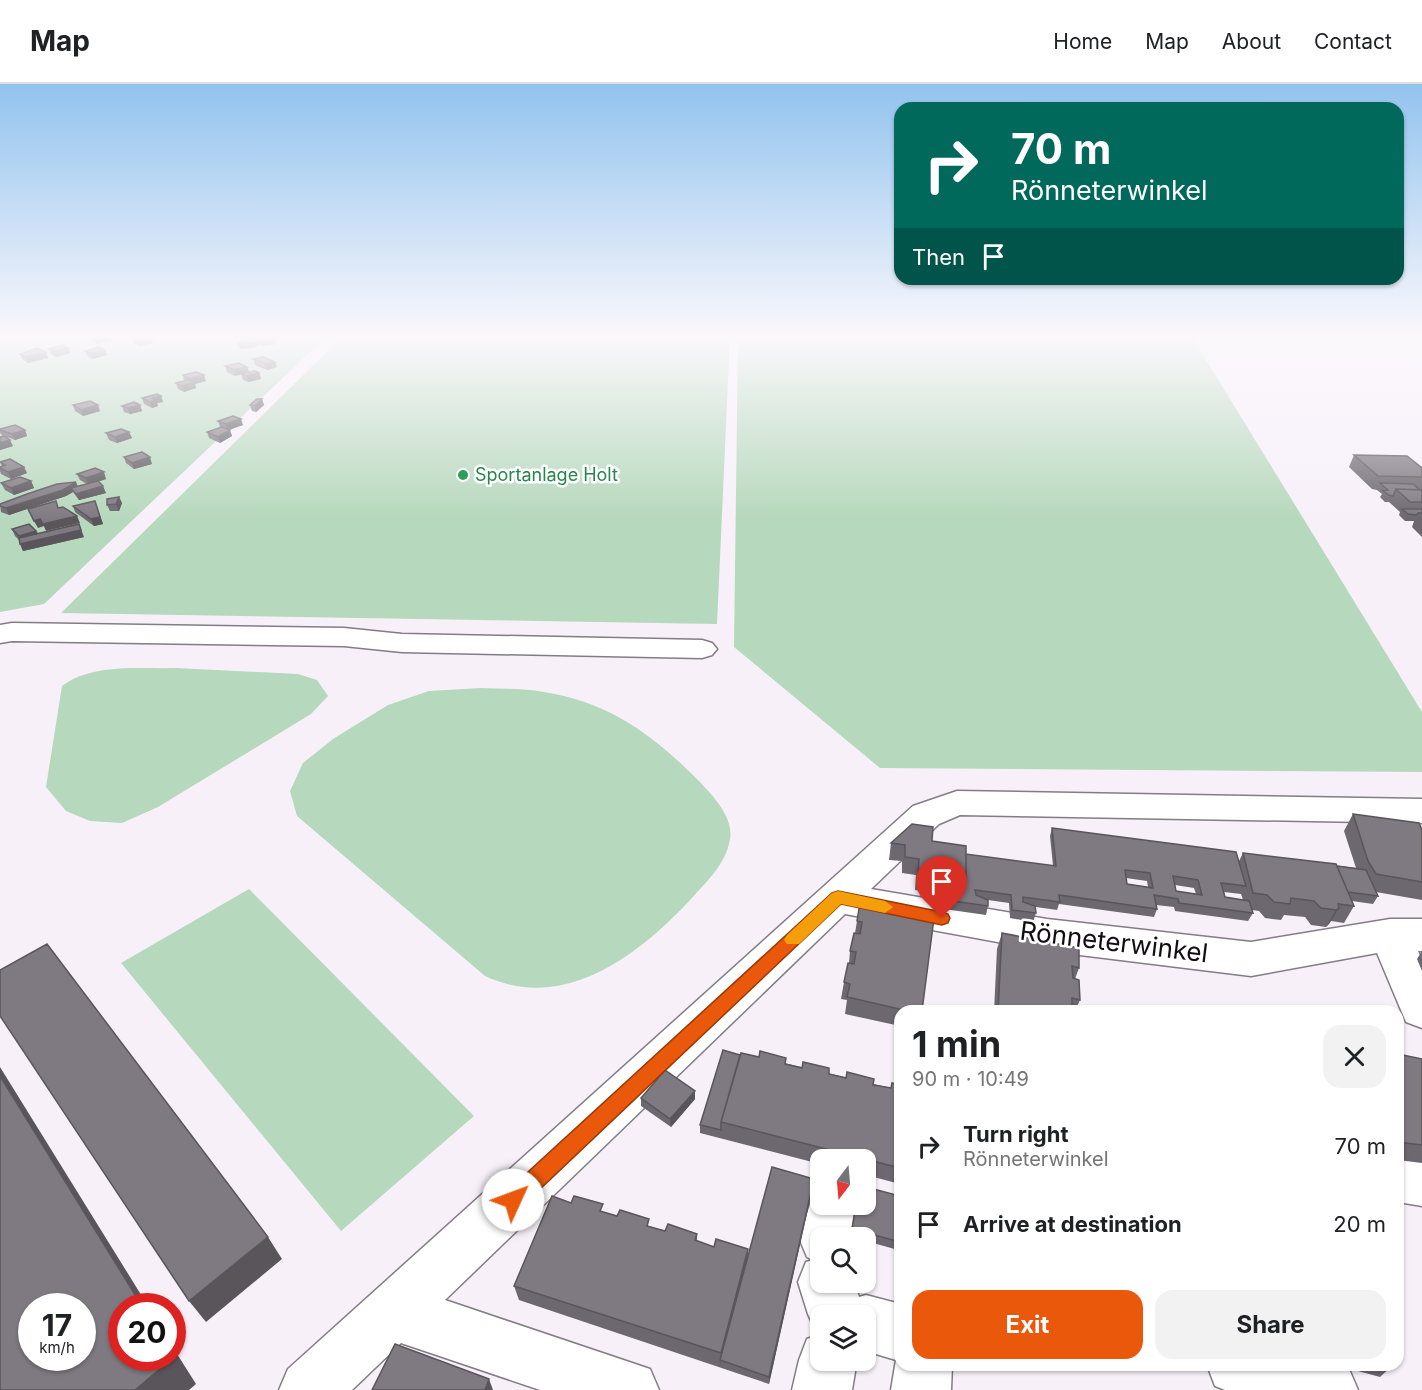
<!DOCTYPE html>
<html lang="en">
<head>
<meta charset="utf-8">
<style>
	:root { --surface:#fff; --page:#f2f2f2; --text:#202124; --muted:#757577; --line:#e0e0e0; --accent:#ea580c }
	body { margin:0; font-family:Inter,sans-serif; background:var(--page); color:var(--text); height:100vh; display:flex; flex-direction:column; font-size:22px; white-space:nowrap }
	* { box-sizing:border-box; margin:0 }
	p { font-size:20px; color:var(--muted) }
	.icon { flex:none; width:33px; height:33px; fill:none; stroke:currentColor; stroke-width:2; stroke-linecap:round; stroke-linejoin:round }
	.map { position:relative; flex:1; overflow:hidden }
	.details { position:absolute; left:894px; top:921px; width:510px; height:366px; display:flex; flex-direction:column; background:var(--surface); border-radius:18px; box-shadow:0 2px 4px #0004 }
	.details>* { flex:none }
	.guide { position:absolute; left:894px; top:18px; width:510px; height:183px; border-radius:18px; box-shadow:0 2px 4px #0004; background:#00695c; color:#fff; overflow:hidden }
	.needle { width:39px; rotate:196deg }
	.tools { position:absolute; left:810px; top:1065px; display:grid; gap:12px }
	.tools a { display:grid; place-items:center; width:66px; height:66px; border-radius:12px; background:var(--surface); box-shadow:0 2px 4px #0004; font-size:30px }
	.speed { position:absolute; left:18px; top:1209px; display:flex; gap:12px; font-size:30px; font-weight:700; text-align:center }
	.speed>* { display:grid; place-content:center; width:78px; height:78px; border-radius:50%; background:var(--surface); box-shadow:0 2px 4px #0004; line-height:1 }
	.speed small { font-size:15px; font-weight:400 }
	.speed .limit { border:9px solid #d22; background:#fff; color:#111 }
	.pin { position:absolute; display:grid; place-items:center; width:51px; height:51px; color:#fff; margin:-62px -26px; border-radius:50% 50% 50% 0; rotate:-45deg; box-shadow:0 0 6px #0007 }
	.pin .icon { rotate:45deg }
	.me { position:absolute; width:66px; margin:-33px; rotate:47deg; stroke-linejoin:round; filter:drop-shadow(0 0 4px #0008) }
	.turn { display:flex; align-items:center; gap:21px; height:126px; padding:0 18px; font-size:27px }
	.turn .icon { width:78px; height:78px; stroke-width:2.5 }
	.turn b { display:block; font-size:42px; line-height:51px }
	.then { display:flex; align-items:center; height:57px; padding:0 18px; background:#0003; gap:12px; font-size:22px }
	.round { display:grid; place-items:center; flex:none; width:63px; height:63px; border-radius:18px; background:var(--page) }
	.head { display:flex; align-items:center; justify-content:space-between; height:102px; padding:0 18px }
	h1 { font-size:36px; font-weight:700; line-height:45px }
	.button { display:flex; gap:12px; margin-top:auto; padding:12px 18px }
	.button a { flex:1; height:69px; border-radius:18px; background:var(--accent); color:#fff; font-size:24px; font-weight:700; line-height:69px; text-align:center }
	.button a+a { background:var(--page); color:var(--text) }
	ul { padding:0; list-style:none }
	li { display:flex; align-items:center; gap:18px; height:78px; padding:0 18px }
	li div { flex:1 }
	li b { display:block; font-size:22px }
	li em { font-style:normal }
	header { display:flex; align-items:center; gap:36px; box-sizing:border-box; height:84px; padding:0 30px; background:var(--surface); border-bottom:2px solid var(--line) }
	header strong { font-size:28px }
	nav { display:flex; gap:33px; margin-inline-start:auto; font-size:21px }
	.map>svg:first-child { display:block }
	.green { fill:#b6d8bc }
	.lines { fill:none; stroke-linecap:round; stroke-linejoin:round }
	.minor-casing { stroke:#837c84; stroke-width:3 }
	.minor { fill:#fff; fill-rule:evenodd }
	.wall { fill:#6d686f; fill-rule:evenodd }
	.shaded-wall { fill:#59555a }
	.building { fill:#7f7981; stroke:#59555a; stroke-width:1.5; fill-rule:evenodd }
	.route { fill:#ea580c; stroke:#983908; stroke-width:1.5 }
	.slow { fill:#f59e0b }
	.leisure-dot { fill:#2e9e5b; stroke:#fff; stroke-width:2 }
	.labels { text-anchor:middle; stroke-width:5; stroke-linejoin:round; paint-order:stroke }
	.far-leisure-label { font-size:18px; fill:#27864d; stroke:#fff; text-anchor:start }
	.near-street-label { font-size:26px; fill:#110e11; stroke:#fff }
</style>
</head>
<body>
<header>
<strong>Map</strong>
<nav><a>Home</a><a>Map</a><a>About</a><a>Contact</a></nav>
</header>
<div class="map">
<svg width="1422" height="1306" viewBox="0 0 1422 1306">
	<rect width="100%" height="100%" fill="#f7f0f9"/>
	<!-- green -->
	<path class="green" d="M0,253h326l-282,267 -44,8z
		M342,253h388l-13,287 -656,-11z
		M738,253h454l230,375v60l-542,-4 -146,-121z
		M176,584l122,6 19,6 11,16 -17,18 -153,93 -36,16 -32,-2 -24,-10 -20,-24 16,-101c31,-23 76,-17 114,-18z
		M481,604c21,1 43,0 63,4 67,11 109,43 155,89 13,14 35,36 31,58 -4,25 -23,42 -39,60 -52,56 -127,114 -206,77l-188,-160 -7,-25 13,-28 30,-24 55,-34 41,-14z
		M249,805l225,227 -133,115 -220,-268z"/>
	<g class="lines">
		<!-- minor casing -->
		<g class="minor-casing">
			<path id="minor" d="M12,539l332,5 58,6 300,6 10,3 5,6 -5,6 -10,3 -300,-6 -58,-6 -332,-5 -12,2v-18z
				M957,707l465,8v24l-462,-8 -21,9 -68,65 176,30 204,23 139,-23h32v32h-4l4,9v68l-16,-6 -29,-69 -126,23 -204,-25 -202,-37 -400,386 205,69 9,21h-119l-139,-47 -49,47h-73l9,-21 625,-563z
				M1398,1068l24,4v50l-24,-4z
				M820,1100v20h40l-7,34h-33v44h34l5,15 7,-2 34,9v61h52l-1,25h-60l5,-30 -30,-9v-35h-46v44h37l-5,30h-60l7,-30 8,-21 11,-4 -10,-21 -10,-32 8,-20 7,-2 -6,-3 -8,-19 17,-52z
				M1207,1281h133l9,4 9,21h-133l-10,-4z"/>
		</g>
		<!-- minor -->
		<use href="#minor" class="minor"/>
	</g>
	<!-- wall -->
	<path class="wall" d="M91,253h21l1,3 -16,4 -4,-3z
		M151,254l2,5 -13,3 -5,-2 -2,-5z
		M68,264l2,5 -14,4 -5,-3 -3,-5z
		M105,266l2,5 -14,4 -6,-3 -2,-5z
		M46,268l2,6 -20,5 -6,-4 -2,-5z
		M253,275l22,3 2,5 -10,3 -12,-5z
		M225,282l22,1 2,5 -14,4 -8,-4z
		M259,289l2,6 -13,3 -5,-2 -2,-6z
		M183,291l23,6 -11,3 1,4 -12,4 -6,-3 -2,-6 8,-2z
		M161,312l2,6 -6,1 1,3 -6,2 -8,-4 -2,-6z
		M262,315l2,6 -8,7 -4,-1 -2,-6z
		M73,321l27,6 -17,5 -8,-5z
		M140,321l2,6 -12,3 -6,-2 -2,-6z
		M218,337l25,4 -14,5 3,6 -12,7 -11,-5 -2,-6 13,-5z
		M0,345l25,1 2,6 -12,4 -8,-3 6,9 -13,4v-13l3,-1 -3,-3z
		M129,348l3,6 -15,5 -8,-3 -3,-7z
		M1354,371l68,13v69l-10,-10 2,-6h-9l-6,-6 1,-3 -11,-10h-4l-5,-5 2,-3 -5,-4 -5,-1 -23,-22z
		M124,373l28,7 -18,5 -8,-6z
		M0,378l27,11 -16,6 -10,-5 -1,-3v-4l2,-1z
		M77,390l29,5 -8,2 8,12 -27,7 -6,-8 -7,4 -57,19 -8,-3 -1,-8 87,-20 -7,-4z
		M31,397l3,7 -20,7 -9,-5 -4,-7z
		M119,413l3,6 -3,8h-9l-3,-6z
		M95,417l8,23 -9,2 -19,-14 -2,-6z
		M12,445l24,2 2,2 46,4 -61,14 -4,-11 -4,-4z
		M1353,730l69,16v70l-46,-8 2,4 -5,8 -21,-3 2,5 -10,17 -13,-2 -5,6 -15,-2 -6,-8 -21,-2 -3,5 -16,-2 -6,-7 -7,-1 1,3 -5,8 -73,-10 -1,-4 -18,-2 1,4 -3,8 -95,-13 -2,6 -21,-3v6l-3,9 -23,-4 -1,-15 -21,-3v6l-2,9 -49,-7 4,-15 -26,-3 1,-15 -14,-2v-12l-13,-1 2,-17 41,-2 34,13 87,12 -3,-30 2,-8 187,33 4,-8 113,15 -12,-37zM1126,794l21,3 1,6 -21,-3zM1175,801l19,3 2,6 -20,-3zM1224,808l17,2 2,6 -18,-3z
		M860,819l62,108h-22v15l-55,-12 2,-14 -6,-1 3,-17 5,-19 1,-12 5,-18z
		M1002,849l77,35 -4,11 5,21 -5,11h-81l3,-62z
		M1422,867v20l-5,-12z
		M1398,970l24,5v104l-24,-3z
		M740,971l19,2 132,31 9,-3v99l-34,-9v-15h-46v4l-120,-31v-8z
		M641,1014l54,1 -24,28 -30,-21z
		M814,1095l-45,205 -250,-84 -5,-14 57,-83 94,28 32,3v7l17,6 34,2 -1,11z
		M856,1120l44,36 -2,10 -32,-9v-3h-11l-5,-2z
		M1336,1281h57l-13,12z"/>
	<!-- shaded-wall -->
	<path class="shaded-wall" d="M100,253h12l1,3 -16,4 -2,-6z
		M260,253h16l1,4 -4,4 -12,1 -1,-2 -7,4 -13,1 -2,-5z
		M151,254l2,5 -13,3 -2,-5z
		M68,264l2,5 -14,4 -2,-6z
		M105,266l2,5 -14,4 -2,-6z
		M46,268l2,6 -20,5 -2,-6z
		M275,278l2,5 -10,3 -1,-6z
		M247,283l2,5 -14,4 -1,-6z
		M259,289l2,6 -13,3 -2,-6z
		M204,291l2,6 -11,3 1,4 -12,4 -2,-6 10,-3 -2,-4z
		M161,312l2,6 -6,1 1,3 -6,2 -2,-6 2,-4z
		M262,315l2,6 -8,7 -1,-6z
		M98,321l2,6 -17,5 -2,-6z
		M140,321l2,6 -12,3 -2,-6z
		M241,335l2,6 -15,5 -2,-6z
		M25,346l2,6 -12,4 -3,-6z
		M230,346l2,6 -12,7 -2,-6z
		M129,348l3,6 -15,5 -2,-6z
		M10,356l3,6 -13,4v-7z
		M150,373l2,7 -18,5 -2,-6z
		M24,383l3,6 -16,6 -3,-7z
		M104,388l2,7 -17,6 -3,-7z
		M31,397l3,7 -20,7 -3,-7z
		M76,398l3,7 -8,-1 2,4 -7,4 -57,19 -3,-7z
		M103,402l3,7 -27,7 -3,-6z
		M119,413l3,6 -3,8 -3,-7z
		M95,417l8,23 -9,2 -3,-7z
		M77,432l3,7 -34,8 -3,-7z
		M40,435l4,7 -6,2 -4,-7z
		M79,440l5,13 -61,14 -3,-7z
		M36,447l4,7 -18,5 -3,-7z
		M1339,824l-10,16 -3,3 10,-17z
		M0,983l148,239h-6l-142,-230z
		M695,1007v8l-24,28 -1,-8z
		M814,1095l-1,8 -44,197v-7z
		M268,1153l14,22 -76,63 -17,-21z
		M748,1165l-1,15 -27,96v7l1,-14z
		M172,1262l24,38 -7,6h-54l37,-33z
		M489,1295l4,11h-8z"/>
	<!-- building -->
	<path class="building" d="M138,253h12l1,1 -13,3 -5,-2z
		M247,253h13l-8,6 -14,1z
		M263,253h11l-3,3h-12z
		M62,261l6,3 -14,3 -6,-2z
		M99,263l6,3 -14,3 -6,-2z
		M37,264l9,4 -20,5 -6,-3z
		M263,273l12,5 -9,2 -13,-5z
		M239,279l8,4 -13,3 -9,-4z
		M255,287l4,2 -13,3 -5,-2z
		M196,288l8,3 -14,4 -7,-4z
		M188,296l6,2 -12,4 -6,-3z
		M157,310l4,2 -9,2 4,2 -6,2 -8,-4z
		M257,315h5l-7,7 -5,-1z
		M90,317l8,4 -17,5 -8,-5z
		M134,318l6,3 -12,3 -6,-2z
		M233,332l8,3 -15,5 -8,-3z
		M15,341l10,5 -13,4 -12,-4v-1z
		M222,343l8,3 -12,7 -11,-5z
		M121,345l8,3 -14,5 -9,-4z
		M4,352l6,4 -10,3v-6z
		M142,368l8,5 -18,6 -8,-6z
		M1354,371l53,1 15,12v9l-44,-1z
		M10,375l14,8 -16,5 -8,-4v-1l5,-2 -5,-3z
		M95,384l9,4 -18,6 -9,-4z
		M20,393l11,4 -20,7 -10,-5z
		M98,397l5,5 -27,8 -5,-6z
		M76,398l-13,8 -57,18 -6,-2v-2l27,-10 30,-10z
		M1380,399l33,1 7,6 -24,-1 -3,7 -4,-1 -6,-4 5,-1z
		M1396,405l26,1v12h-12z
		M119,413l-3,7 -9,1v-6z
		M56,417l2,7 5,-1 14,9 -34,8 -3,-5 -6,2 -6,-12z
		M95,417l5,16 -9,2 -18,-13z
		M1402,425h20v4h-4l-1,2 -9,-1z
		M29,440l7,7 -17,5 -7,-7z
		M79,440l2,6 -61,14 -1,-6z
		M1353,730l66,9 3,7v52l-46,-8 -8,-13z
		M912,740l21,3 -1,14 34,5v34l-48,-7 1,-14 -14,-2v-12l-14,-2z
		M1052,744l184,24 10,34 -25,-3 4,14 24,4 4,12 -74,-10 -1,-4 -24,-4 3,14 -98,-14 1,7 -37,-5v5l12,4 1,7 -24,-3 -1,-15 -36,-5 1,5 12,5v6l-49,-7 3,-8 9,1v-6l13,2 2,-8v-26l90,12zM1125,786l25,3 3,15 -26,-4zM1173,792l25,4 4,15 -26,-4z
		M1243,769l93,11 18,42 -16,-2 1,4 -3,2 -15,-2 -7,-7 -23,-3 -1,6 -16,-2 -7,-7 -14,-2z
		M1337,782l29,4 12,26 -30,-4z
		M860,819l74,15 -12,93h-14l-61,-14 3,-13 -6,-2 4,-19 6,1 2,-12 -6,-1 4,-18 6,1 2,-12 -5,-1z
		M1002,849l77,15v20l-7,-2 1,12 6,2 1,20 -8,-2v13h-74z
		M47,860l221,293 -79,64 -189,-285v-46z
		M1174,924l22,3h-21z
		M723,966l17,5 -19,67v8l-21,-5z
		M760,967l26,7 -1,6 17,4 1,-6 26,6v6l17,4 1,-6 27,7 -1,6 18,3 1,-5 8,2v83l-179,-46 20,-69 18,4z
		M1398,970l24,5v86l-24,-3z
		M665,986l30,21 -25,28 -29,-21z
		M0,992l142,230h-20v52l50,-1 1,1 -38,32h-135zM32,1222h50v52h-50z
		M772,1083l42,12 -45,198 -49,-17z
		M866,1103l34,9v46l-48,-13 4,-25h10z
		M552,1112l19,7 3,-7 29,8 -3,7 17,5 3,-6 29,9 -2,7 18,5 3,-7 29,10 -2,6 19,7 2,-8 32,10 -27,104 -207,-67z
		M395,1260l94,35 -4,11h-113z"/>
	<!-- sky -->
	<linearGradient id="sky" x2="0" y2="1"><stop stop-color="#92c3ee"/><stop offset="0.58" stop-color="#fbf8fc"/><stop offset="1" stop-color="#fbf8fc" stop-opacity="0"/></linearGradient>
	<rect width="1422" height="436" fill="url(#sky)"/>
	<!-- route -->
	<path class="route" d="M838,807l104,21 6,2 2,4 -2,5 -6,2 -101,-21 -321,304 -7,3 -8,-3 -3,-8 3,-7 327,-300z"/>
	<!-- slow -->
	<path class="slow" d="M838,807l47,10 8,6 -8,6 -44,-9 -42,40h-12l-3,-4 3,-5 45,-42z"/>
	<!-- markers -->
	<circle class="leisure-dot" cx="463" cy="391" r="6"/>
	<g class="labels">
		<!-- far-leisure labels -->
		<g class="far-leisure-label">
			<text x="475" y="397">Sportanlage Holt</text>
		</g>
		<!-- near-street labels -->
		<g class="near-street-label">
			<text transform="translate(1114 858) rotate(7)" y="9">Rönneterwinkel</text>
		</g>
	</g>
</svg>
<div class="tools">
<a><svg class="needle" viewBox="-14 -14 28 28"><path d="M0-13l5 13h-10z" fill="#e53935"/><path d="M0 13l5-13h-10z" fill="#757577"/></svg></a>
<a><svg class="icon" aria-label="search" viewBox="0 0 24 24"><circle cx="10" cy="10" r="6"/><path d="M15 15l6 6"/></svg></a>
<a><svg class="icon" aria-label="layers" viewBox="0 0 24 24"><path d="M12 4l9 5-9 5-9-5zM3 14l9 5 9-5"/></svg></a>
</div>
<div class="speed"><div>17<small>km/h</small></div><div class="limit">20</div></div>
<div class="pin" style="left:942px;top:834px;background:#d93025"><svg class="icon" aria-label="arrive" viewBox="0 0 24 24"><path d="M6 21V4h12l-3 4 3 4H6"/></svg></div>
<svg class="me" style="left:513px;top:1116px" viewBox="-20 -20 40 40"><circle r="19" fill="#fff"/><path d="M0-13L10 11 0 6-10 11z" fill="#ea580c"/></svg>
<div class="guide">
<div class="turn"><svg class="icon" aria-label="right" viewBox="0 0 24 24"><path d="M7 20v-9h11M14 6l5 5-5 5"/></svg><div><b>70 m</b>Rönneterwinkel</div></div>
<div class="then">Then<svg class="icon" aria-label="arrive" viewBox="0 0 24 24"><path d="M6 21V4h12l-3 4 3 4H6"/></svg></div>
</div>
<section class="details">
<div class="head"><div><h1>1 min</h1><p>90 m · 10:49</p></div><a class="round"><svg class="icon" aria-label="close" viewBox="0 0 24 24"><path d="M6 6l12 12M18 6L6 18"/></svg></a></div>
<ul>
<li><svg class="icon" aria-label="right" viewBox="0 0 24 24"><path d="M7 20v-9h11M14 6l5 5-5 5"/></svg><div><b>Turn right</b><p>Rönneterwinkel</p></div><em>70 m</em></li>
<li><svg class="icon" aria-label="arrive" viewBox="0 0 24 24"><path d="M6 21V4h12l-3 4 3 4H6"/></svg><div><b>Arrive at destination</b></div><em>20 m</em></li>
</ul>
<div class="button"><a>Exit</a><a>Share</a></div>
</section>
</div>
</body>
</html>
